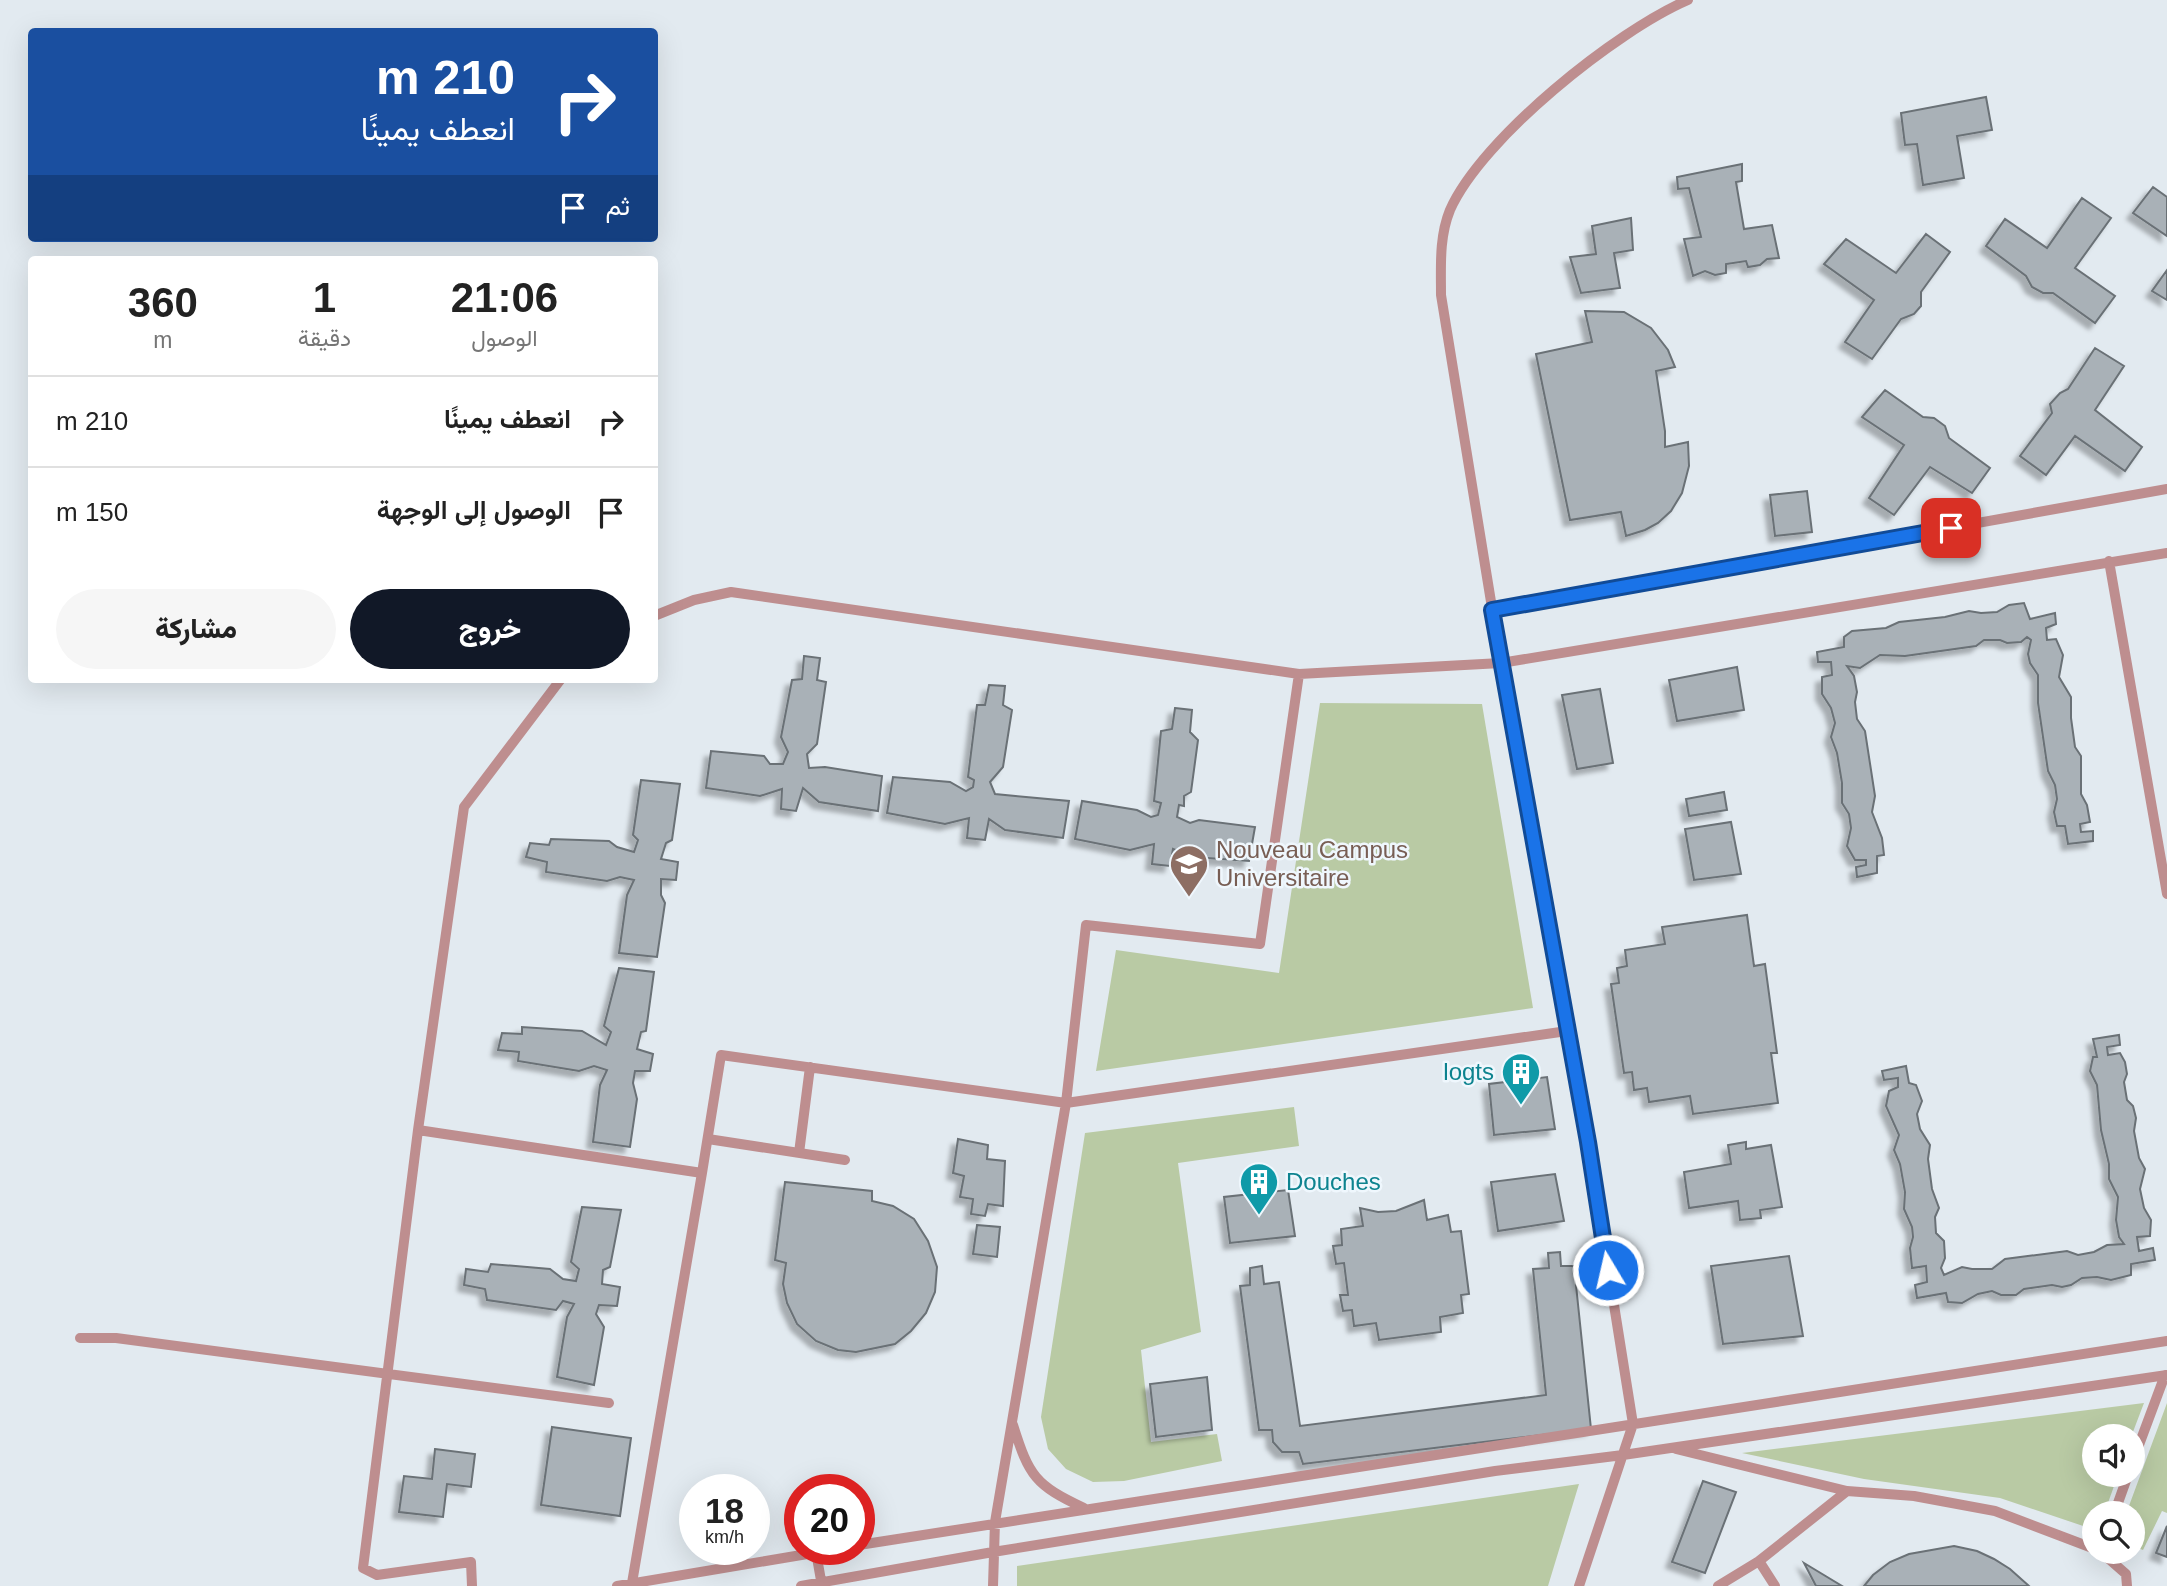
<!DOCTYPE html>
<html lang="ar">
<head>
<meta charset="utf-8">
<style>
	:root { --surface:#fff; --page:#f6f6f6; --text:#222; --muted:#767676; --line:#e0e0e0; --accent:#111827 }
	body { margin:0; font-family:Helvetica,Vazirmatn,sans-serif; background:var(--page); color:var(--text); direction:rtl; height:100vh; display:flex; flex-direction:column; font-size:26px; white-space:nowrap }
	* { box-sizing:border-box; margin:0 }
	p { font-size:23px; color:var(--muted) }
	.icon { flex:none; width:38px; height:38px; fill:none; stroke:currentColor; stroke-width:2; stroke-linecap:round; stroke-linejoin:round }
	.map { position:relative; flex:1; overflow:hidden; direction:ltr }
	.side { position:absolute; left:28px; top:256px; width:630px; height:427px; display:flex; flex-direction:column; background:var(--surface); border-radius:7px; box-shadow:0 7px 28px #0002; direction:rtl }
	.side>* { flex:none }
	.banner { position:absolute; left:28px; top:28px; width:630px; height:214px; border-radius:7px; box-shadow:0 7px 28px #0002; direction:rtl; background:#1a4fa0; color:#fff; overflow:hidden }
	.controls { position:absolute; left:2082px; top:1424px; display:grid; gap:14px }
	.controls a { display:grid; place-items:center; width:63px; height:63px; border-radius:50%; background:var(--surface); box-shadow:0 7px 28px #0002; font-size:35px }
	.speed { position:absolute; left:679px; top:1474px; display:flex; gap:14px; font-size:35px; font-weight:700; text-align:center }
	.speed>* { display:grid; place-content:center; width:91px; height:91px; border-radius:50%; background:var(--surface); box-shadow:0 7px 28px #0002; line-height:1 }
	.speed small { font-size:18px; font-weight:400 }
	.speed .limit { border:10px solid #d22; background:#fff; color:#111 }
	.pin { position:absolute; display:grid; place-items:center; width:60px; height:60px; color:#fff; margin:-30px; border-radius:14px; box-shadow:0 4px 10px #0006 }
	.me { position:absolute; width:77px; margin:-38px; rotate:351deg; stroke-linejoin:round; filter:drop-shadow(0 0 5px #0008) }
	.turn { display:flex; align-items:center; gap:24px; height:147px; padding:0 28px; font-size:32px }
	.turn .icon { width:91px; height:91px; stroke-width:2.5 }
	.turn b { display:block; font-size:49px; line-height:60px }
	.then { display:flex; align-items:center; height:66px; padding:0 28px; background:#0003; gap:14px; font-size:26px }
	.eta { display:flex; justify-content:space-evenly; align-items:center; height:119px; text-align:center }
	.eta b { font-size:42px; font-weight:800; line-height:49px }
	.primary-button { display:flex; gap:14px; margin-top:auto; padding:14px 28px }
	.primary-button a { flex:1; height:80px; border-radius:42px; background:var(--accent); color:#fff; font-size:28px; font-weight:800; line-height:80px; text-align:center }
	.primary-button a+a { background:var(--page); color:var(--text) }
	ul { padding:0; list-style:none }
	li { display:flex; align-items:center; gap:21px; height:91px; padding:0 28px; border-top:2px solid var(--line) }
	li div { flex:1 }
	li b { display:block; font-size:26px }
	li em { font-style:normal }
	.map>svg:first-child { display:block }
	.green { fill:#b9caa4 }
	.building { fill:#a9b1b7; stroke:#6a7176; stroke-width:2; filter:url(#shadow) }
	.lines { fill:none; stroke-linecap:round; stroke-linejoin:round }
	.service { stroke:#be8e8f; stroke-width:10 }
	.route-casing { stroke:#114b97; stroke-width:18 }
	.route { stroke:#1a73e8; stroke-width:12 }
	.labels { text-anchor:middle; stroke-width:5; stroke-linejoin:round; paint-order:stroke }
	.education-label { font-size:24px; fill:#785e54; stroke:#eff7fd; text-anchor:start }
	.culture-label { font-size:24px; fill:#0d838f; stroke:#eff7fd; text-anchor:end }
</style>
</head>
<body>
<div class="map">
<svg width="2167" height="1586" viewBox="0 0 2167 1586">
	<defs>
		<filter id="shadow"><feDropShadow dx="-6" dy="6" stdDeviation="2" flood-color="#0004"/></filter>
	</defs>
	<rect width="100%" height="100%" fill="#e2eaf0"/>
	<!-- green -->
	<path class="green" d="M1320,703l162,1 51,304 -437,63 20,-121 163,23z
		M1294,1107l5,39 -121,17 23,169 -60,18 10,92 66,-8 5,27 -98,20 -31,1 -27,-13 -18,-20 -7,-32 44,-284z
		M2144,1403l-13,34h-36v38h23l-14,39h-9v16l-95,-32 -136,-19 -122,-26z
		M2167,1403v110l-5,-2 -19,39 -10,-4v-32h-7z
		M1579,1484l-31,102h-531v-20z"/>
	<!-- building -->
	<path class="building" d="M1986,97l6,33 -35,6 7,42 -41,7 -6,-41 -12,1 -4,-32z
		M1742,164v17l-6,1 8,47 28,-4 7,33 -12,1 -7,6 -12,2 -2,-6 -20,3v9l-11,2 -10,-4 -12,5 -9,-37 17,-2 -12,-49 -11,1 -1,-12z
		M2153,187l14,10v39l-34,-23z
		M2082,198l29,20 -36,50 40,28 -20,27 -42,-30h-10l-11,-6 -6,-11 -40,-30 19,-27 42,29z
		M1631,218l2,32 -19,3 6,35 -39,5 -11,-36 26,-3 -4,-28z
		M1926,234l24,18 -29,40v14l-7,8 -13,5 -29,40 -27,-17 29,-42 -50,-36 22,-25 50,34z
		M2167,270v30l-15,-9z
		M1585,311l39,1 27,16 17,22 7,17 -19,4 9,60v16l23,-5 1,24 -7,27 -11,18 -13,12 -13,7 -19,6 -5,-24 -51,8 -34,-166 56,-12z
		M2095,348l29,18 -29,44 47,37 -17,24 -50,-35 -29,39 -26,-19 32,-43 -2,-9 10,-11 8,-4z
		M1885,390l38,27 11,1 11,8 4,12 41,30 -18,25 -42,-26 -36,48 -25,-17 35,-53 -42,-28z
		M1807,491l5,41 -37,4 -5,-41z
		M2024,603l6,16 25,-6 1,11 -10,4 1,12 9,-1 7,16 -4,22 12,20v21l4,29 6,9v38l6,11 3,17 -10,2 1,8 12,-1v10l-25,3 -3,-18h-8l-3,-14 3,-13 -2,-14 -7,-14 -10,-68v-28l-8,-12 -2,-9 3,-14 -4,-3 -6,5 -14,1 -7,-3h-16l-8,6 -71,10 -25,-1 -20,13 -13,-2 7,10 3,16 -2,10 2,17 8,12 10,65 -3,16 10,26 2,17 -7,1v17l-20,4 -1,-10 10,-2v-5h-11l-8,-14 4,-18 -2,-14 -7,-11v-20l-5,-30 -6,-16 4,-14 -4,-15 -9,-14v-17l10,-2 -1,-13h-13l-1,-10 27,-5v-10l8,-6 34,-3 13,-6 46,-5 24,-6 12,2 16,-1 12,-7z
		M804,656l16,2 -3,22 9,2 -9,62 -10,10 2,14 16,-1 57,9 -4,35 -59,-9 -16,-14 -7,23 -15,-2 1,-20 -22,7 -54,-8 5,-37 53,5 6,8h13l5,-12 -7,-15 11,-57 10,-1z
		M1737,667l7,43 -67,11 -8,-41z
		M989,685l16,1 -2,19 9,5 -9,57 -13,15 5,12 74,7 -6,37 -58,-8 -16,-11 -4,21 -18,-2 2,-20 -24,6 -58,-11 6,-36 57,5 16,9 7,-4 1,-7 -6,-3 9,-72h8z
		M1600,689l13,74 -36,6 -15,-74z
		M1175,708l17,2 -2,22 8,8 -7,52 -7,4v10l-5,-1 -2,12 13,6 9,-3 56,7 -6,34 -56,-4 -20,-8 -3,17 -18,-2 2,-20 -24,6 -55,-11 7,-38 55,9 14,7 7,-2 3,-12 -7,-2 7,-70 11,-2z
		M641,780l39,4 -8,56 -6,3 -5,16 17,3 -2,18 -15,-1v16l4,8 -8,54 -38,-4 8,-58 7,-15 -14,-3 -13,4 -61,-9 1,-10 -21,-5 4,-14 19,2 2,-6 58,2 8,6 17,5 4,-12 -5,-5z
		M1724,792l3,18 -38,6 -3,-17z
		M1731,822l10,52 -47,6 -9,-51z
		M1747,915l7,51 11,-2 12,89h-6l7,50 -85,11 -3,-18 -41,6 -2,-14 -13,2 -2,-18 -8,1 -13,-89 8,-1 -2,-15 10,-2 -2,-16 40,-6 -3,-17z
		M619,968l35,4 -8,59 -5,1 -4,17 16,5 -3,17h-15l-2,12 4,16 -7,48 -37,-5 7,-57 7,-15 -13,-4 -15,5 -61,-10 1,-9 -21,-2 4,-17 20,1v-7l60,4 24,14 5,-13 -7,-6z
		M2119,1035l1,10 -13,2 1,8 12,-2 5,9 2,12 -3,8 3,18 6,6 3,12 -2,13 5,27 6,11 -5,20 4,19 7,12 -1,16 -13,1 2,14 14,-3 2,12 -24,4v11l-20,5 -14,-3 -15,1 -11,7 -9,2 -10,-2 -28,4 -8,6h-15l-9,-4 -14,3 -16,9 -14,-1 -2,-9 -29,5 -2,-13 12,-3 -1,-16 -14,2 -2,-20 3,-11 -1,-10 -8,-18 1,-17 -5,-28 -6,-14 5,-15 -13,-29 3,-15 9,-4v-9l-14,2 -2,-9 24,-5 3,17 7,2 6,16 -5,13 3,15 10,16 -2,14 4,30 7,19 -4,9 1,16 8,8 1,17 -4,10 3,7 18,-8 10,2h20l13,-10 62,-8 11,4 16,-3 13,-7 17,-1 -5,-7 -3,-17 2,-23 -9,-18v-15l-8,-34 -4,-45 -7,-14 3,-14h4l-4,-18z
		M1547,1077l8,52 -61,6 -5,-51z
		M958,1139l30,6 -1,14 18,2 -2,45 -15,-2 -3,12 -14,-2 2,-15 -13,-2 4,-21 -11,-3z
		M1746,1142v7l25,-4 11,62 -22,3 1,8 -21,2 -2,-19 -49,7 -5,-36 47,-8 -3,-19z
		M1555,1174l9,47 -66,10 -7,-49z
		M785,1182l87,9v10l21,5 21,13 14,22 9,26 -2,25 -9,21 -15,18 -16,13 -39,8 -18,-2 -22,-9 -19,-17 -10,-21 -4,-19 3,-21 -11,-3z
		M1288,1190l7,46 -65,7 -6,-46z
		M1424,1200l3,20 21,-5 3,17 10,-1 8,63 -8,1 2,18 -23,4 1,15 -62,8 -3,-17 -22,3 -2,-16 -9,1 -3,-16h8l-4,-32 -8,1 -3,-18 9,-1 -1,-16 22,-3 -3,-18 18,4 18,-1z
		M582,1207l39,3 -11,57 -7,3 -1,14 18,3 -3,19 -18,-1 -3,9 8,13 -10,58 -37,-8 10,-60 7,-13 -11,-3 -7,9 -69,-10 -2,-11 -21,-4 2,-16 22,3 3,-8 59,5 13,10 13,2 3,-12 -8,-7z
		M977,1225l23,2 -3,30 -24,-3z
		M1560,1252l1,14h13l17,163 -288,35 -4,-12h-17l-9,-10 -1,-12h-13l-19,-144 10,-1v-17l12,-2 2,18 15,-2 21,144 246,-31 -13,-126 16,-1 -1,-15z
		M1789,1256l14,80 -80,8 -12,-78z
		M1207,1377l5,53 -56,7 -6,-53z
		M552,1427l79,11 -11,78 -79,-11z
		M435,1449l40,5 -4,33 -24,-3 -4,33 -44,-5 5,-36 28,3z
		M1703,1481l33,11 -31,81 -33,-11z
		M2167,1526v31l-11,-4z
		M1954,1546l23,5 17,8 16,10 19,17h-165l9,-11 17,-13 19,-8z
		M1804,1563l38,23h-26z"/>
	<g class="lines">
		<!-- service -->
		<path class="service" d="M2109,561l58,333
			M1492,610l675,-121
			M654,616l40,-16 37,-8 568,82 202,-11 666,-110
			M418,1130l284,43 -70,410
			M708,1139l137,21
			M799,1153l11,-86
			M702,1173l19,-118 345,48 501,-72
			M80,1338h36l493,65
			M1013,1425c16,51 22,60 71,83
			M1676,1449l171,42
			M2133,1461l32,-86
			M2114,1514l14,-39
			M859,1545l1308,-204
			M816,1552l6,34
			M2101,1552l25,22 1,12
			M472,1586l-1,-24 -94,13 -14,-7 55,-438 46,-323 97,-128
			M617,1586l220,-37
			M801,1586l192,-34 502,-81 128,-16 544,-80
			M993,1586l2,-64 71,-419 20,-178 174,19 39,-270
			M1579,1586l54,-162 -45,-282 -87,-479 -60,-368c0,-29 -2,-58 9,-85 32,-72 166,-179 238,-210
			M1718,1586l41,-25
			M1775,1586l-16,-25 88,-70 67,5 81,15 100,38"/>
	</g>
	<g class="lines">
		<!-- route casing -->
		<g class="route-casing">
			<path id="route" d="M1608,1270l-20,-128 -96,-532 459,-82"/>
		</g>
		<!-- route -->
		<use href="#route" class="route"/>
	</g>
	<!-- icons -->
	<defs>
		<g id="university-pin" transform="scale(2.0125)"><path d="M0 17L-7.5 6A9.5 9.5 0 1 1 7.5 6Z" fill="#8d6e63" stroke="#eff7fd"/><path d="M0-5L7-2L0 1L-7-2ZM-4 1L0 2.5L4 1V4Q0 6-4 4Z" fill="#fff"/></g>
		<g id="building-pin" transform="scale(2.0125)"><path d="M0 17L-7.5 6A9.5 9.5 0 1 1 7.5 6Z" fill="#0f9aa8" stroke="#eff7fd"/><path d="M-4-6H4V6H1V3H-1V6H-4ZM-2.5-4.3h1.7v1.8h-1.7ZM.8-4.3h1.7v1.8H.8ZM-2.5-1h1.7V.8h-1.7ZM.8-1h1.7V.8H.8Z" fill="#fff"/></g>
	</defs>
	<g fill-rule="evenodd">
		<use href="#university-pin" x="1189" y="864"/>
		<use href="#building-pin" x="1521" y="1072"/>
		<use href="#building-pin" x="1259" y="1182"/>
	</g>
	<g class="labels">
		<!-- education labels -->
		<g class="education-label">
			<text x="1216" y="858">Nouveau Campus<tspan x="1216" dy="28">Universitaire</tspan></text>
		</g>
		<!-- culture labels -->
		<g class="culture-label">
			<text x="1494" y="1080">logts</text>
			<text x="1286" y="1190" text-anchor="start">Douches</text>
		</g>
	</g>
</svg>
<div class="controls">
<a><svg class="icon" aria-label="sound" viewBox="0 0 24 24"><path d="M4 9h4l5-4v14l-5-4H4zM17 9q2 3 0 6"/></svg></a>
<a><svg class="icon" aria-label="search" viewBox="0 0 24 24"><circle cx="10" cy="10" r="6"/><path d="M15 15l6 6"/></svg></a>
</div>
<div class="speed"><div>18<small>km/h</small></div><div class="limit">20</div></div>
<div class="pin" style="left:1951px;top:528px;background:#d93025"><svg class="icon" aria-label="arrive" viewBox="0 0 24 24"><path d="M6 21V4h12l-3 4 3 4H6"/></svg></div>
<svg class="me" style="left:1608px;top:1270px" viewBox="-20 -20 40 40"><circle r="17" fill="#1a73e8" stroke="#fff" stroke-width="3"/><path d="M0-11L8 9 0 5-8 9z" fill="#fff"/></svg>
<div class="banner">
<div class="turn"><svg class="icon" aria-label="right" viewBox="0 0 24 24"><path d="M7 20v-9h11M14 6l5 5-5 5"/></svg><div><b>210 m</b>انعطف يمينًا</div></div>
<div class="then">ثم<svg class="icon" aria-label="arrive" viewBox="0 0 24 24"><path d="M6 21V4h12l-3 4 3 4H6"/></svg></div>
</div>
<section class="side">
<div class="eta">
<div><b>21:06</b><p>الوصول</p></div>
<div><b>1</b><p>دقيقة</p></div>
<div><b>360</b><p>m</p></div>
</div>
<ul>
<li><svg class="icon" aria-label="right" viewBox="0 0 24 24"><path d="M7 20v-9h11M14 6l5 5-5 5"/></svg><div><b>انعطف يمينًا</b></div><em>210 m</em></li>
<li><svg class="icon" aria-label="arrive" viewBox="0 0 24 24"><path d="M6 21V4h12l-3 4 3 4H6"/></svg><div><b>الوصول إلى الوجهة</b></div><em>150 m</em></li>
</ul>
<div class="primary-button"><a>خروج</a><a>مشاركة</a></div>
</section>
</div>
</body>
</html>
